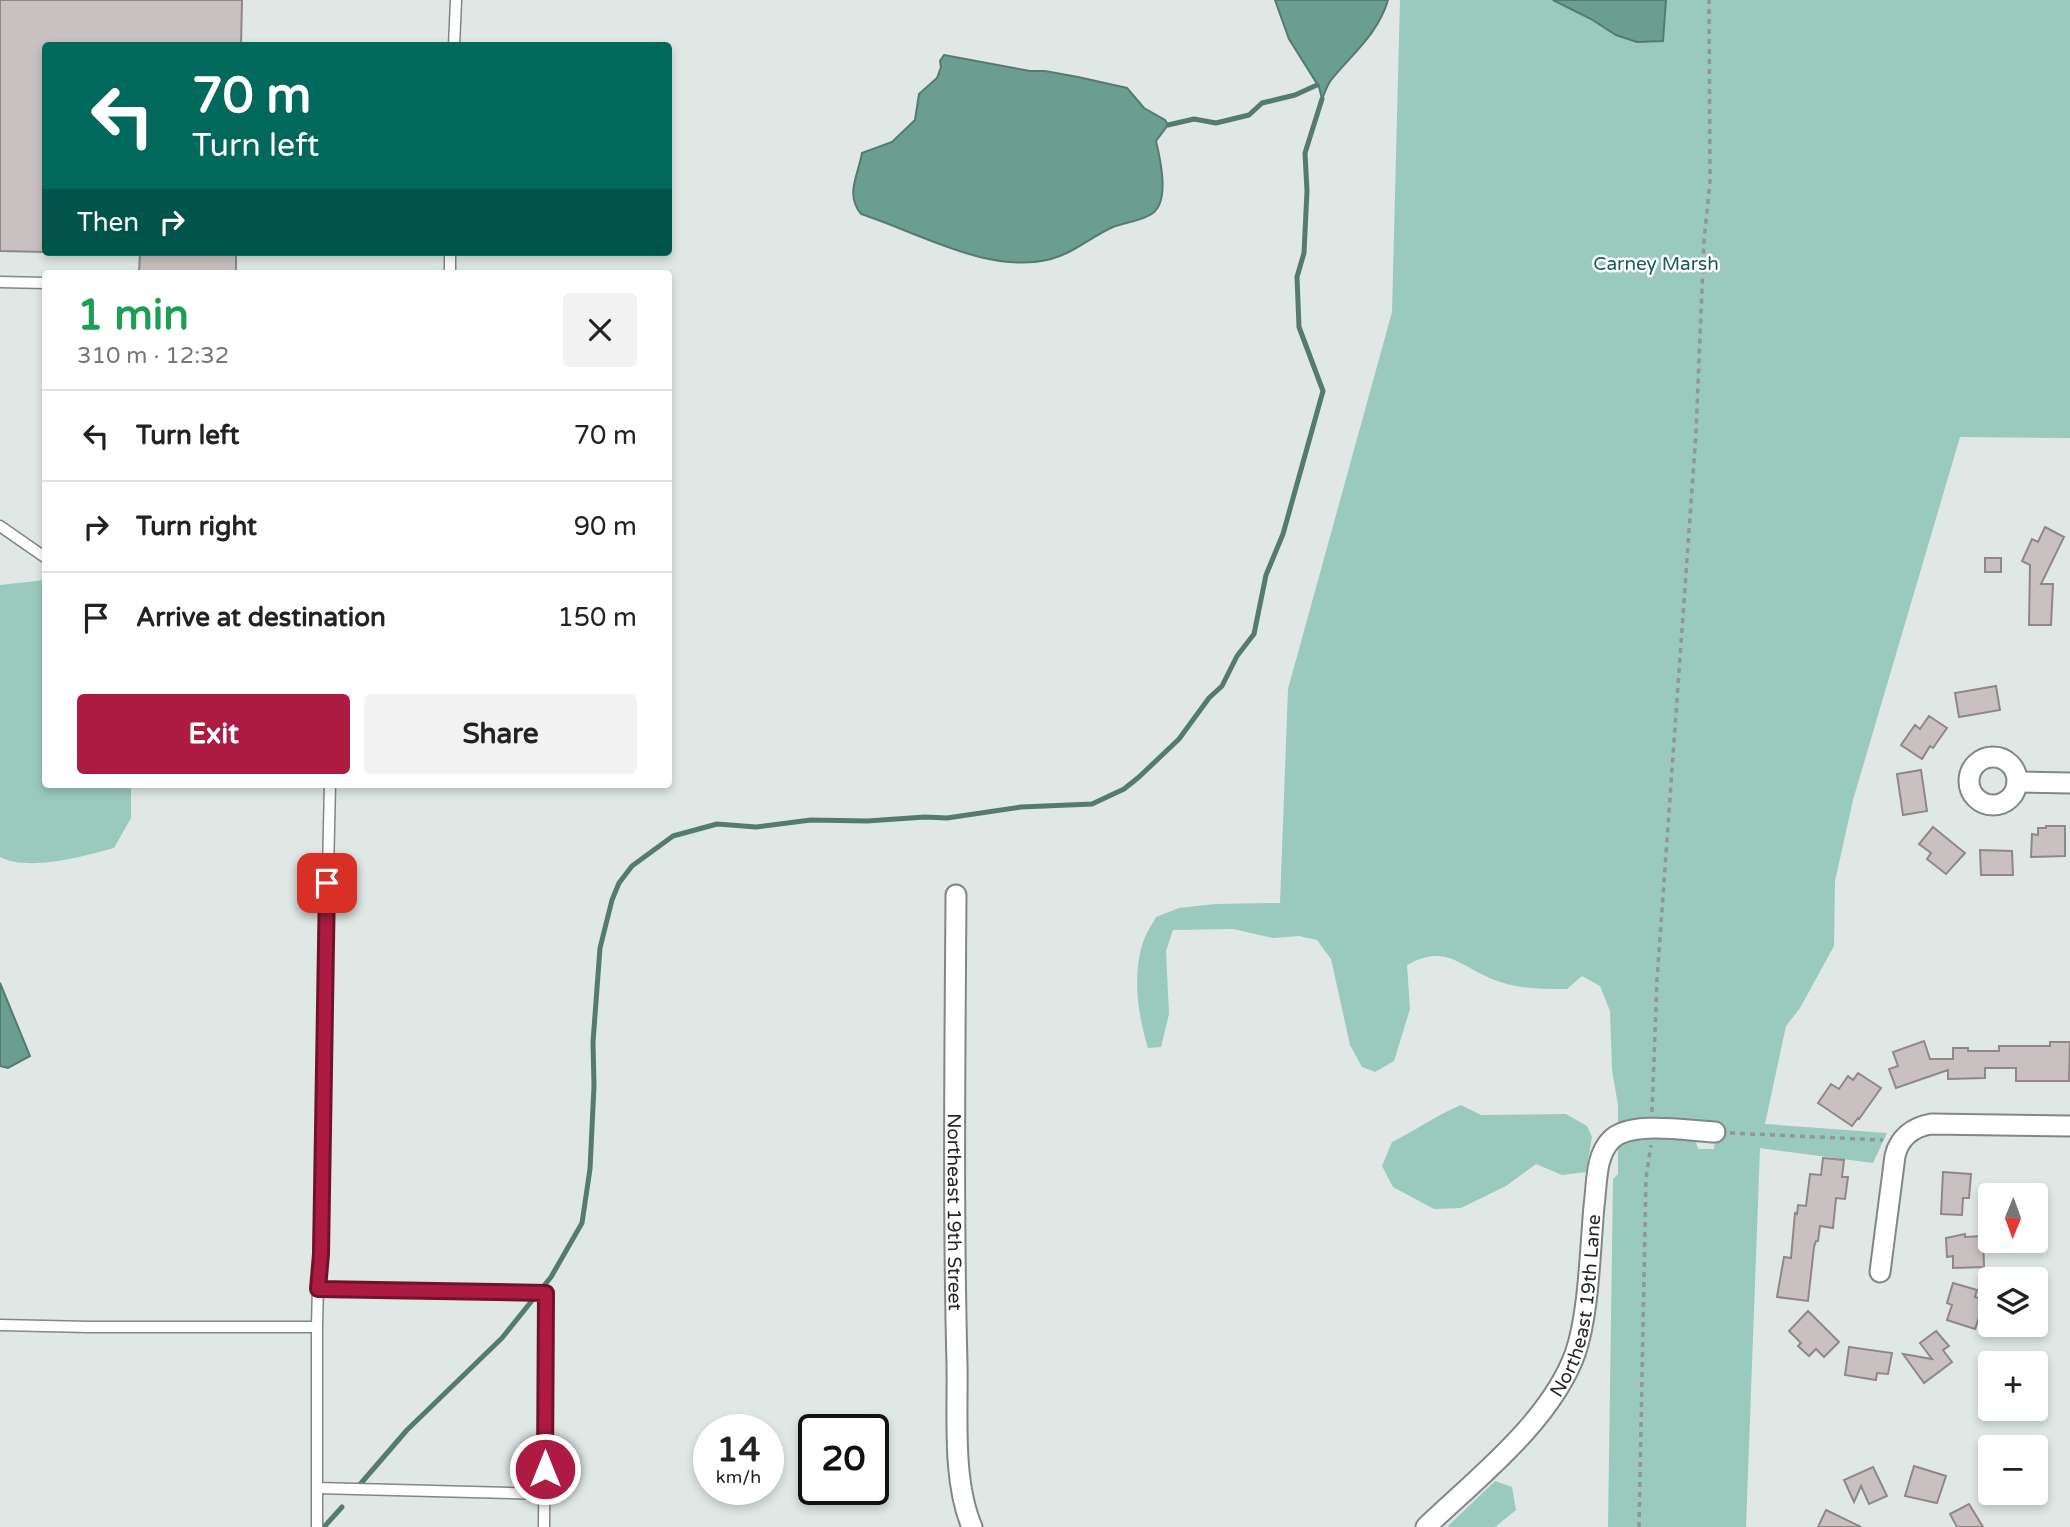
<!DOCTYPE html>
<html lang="en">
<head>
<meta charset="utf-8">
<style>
	:root { --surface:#fff; --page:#f2f2f2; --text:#222; --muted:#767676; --line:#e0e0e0; --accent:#ae1b42 }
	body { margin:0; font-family:"Varela Round",sans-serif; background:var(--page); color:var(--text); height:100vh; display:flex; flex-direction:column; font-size:26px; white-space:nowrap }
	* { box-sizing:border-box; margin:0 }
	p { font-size:23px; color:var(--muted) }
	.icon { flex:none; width:38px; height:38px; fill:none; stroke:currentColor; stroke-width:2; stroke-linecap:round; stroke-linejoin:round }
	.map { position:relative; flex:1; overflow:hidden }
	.sheet { position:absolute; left:42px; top:270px; width:630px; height:518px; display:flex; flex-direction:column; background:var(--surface); border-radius:7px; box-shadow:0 4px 10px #0003 }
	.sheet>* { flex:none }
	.guide { position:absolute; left:42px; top:42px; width:630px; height:214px; border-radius:7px; box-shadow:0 4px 10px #0003; background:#00695c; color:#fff; overflow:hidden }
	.needle { width:46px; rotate:181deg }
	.buttons { position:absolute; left:1978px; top:1183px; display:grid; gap:14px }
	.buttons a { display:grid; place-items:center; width:70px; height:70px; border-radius:7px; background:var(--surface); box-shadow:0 4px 10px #0003; font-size:35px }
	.speed { position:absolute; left:693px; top:1414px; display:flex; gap:14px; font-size:35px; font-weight:700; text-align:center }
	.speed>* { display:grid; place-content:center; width:91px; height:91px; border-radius:50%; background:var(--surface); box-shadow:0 4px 10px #0003; line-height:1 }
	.speed small { font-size:18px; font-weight:400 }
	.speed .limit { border:4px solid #111; border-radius:10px; background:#fff; color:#111 }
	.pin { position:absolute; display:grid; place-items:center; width:60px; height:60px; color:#fff; margin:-30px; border-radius:14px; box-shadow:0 4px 10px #0006 }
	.me { position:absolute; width:77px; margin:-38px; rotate:0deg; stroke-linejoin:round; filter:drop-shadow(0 0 5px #0008) }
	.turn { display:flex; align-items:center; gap:24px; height:147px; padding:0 35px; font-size:32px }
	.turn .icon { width:91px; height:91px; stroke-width:2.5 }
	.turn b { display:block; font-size:49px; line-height:60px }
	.then { display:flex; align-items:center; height:66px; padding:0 35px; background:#0003; gap:14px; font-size:26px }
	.round { display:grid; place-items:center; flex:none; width:74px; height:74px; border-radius:7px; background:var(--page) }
	.overview { display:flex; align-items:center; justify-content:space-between; height:119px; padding:0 35px }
	h1 { font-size:42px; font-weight:700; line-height:52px; color:#1e9e55 }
	.primary-button { display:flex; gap:14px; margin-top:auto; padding:14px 35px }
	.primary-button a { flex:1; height:80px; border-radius:7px; background:var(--accent); color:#fff; font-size:28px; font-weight:700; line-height:80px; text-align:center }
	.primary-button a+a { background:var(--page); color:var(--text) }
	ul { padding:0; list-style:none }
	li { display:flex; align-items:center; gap:21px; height:91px; padding:0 35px; border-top:2px solid var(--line) }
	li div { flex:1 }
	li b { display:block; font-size:26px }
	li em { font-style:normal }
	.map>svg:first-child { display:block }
	.green { fill:#99cabd; fill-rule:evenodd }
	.water { fill:#6a9e91; stroke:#557b71; stroke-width:2 }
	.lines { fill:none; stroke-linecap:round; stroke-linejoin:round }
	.stream { stroke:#557b71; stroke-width:5 }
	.building { fill:#c9c1c1; stroke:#908788; stroke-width:2 }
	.lane-casing { stroke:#808785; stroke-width:13 }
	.street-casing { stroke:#808785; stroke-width:23 }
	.path { stroke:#919795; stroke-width:3.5; stroke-dasharray:5 5; stroke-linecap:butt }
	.lane { stroke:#fff; stroke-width:10 }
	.street { stroke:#fff; stroke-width:19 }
	.route-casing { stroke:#71122b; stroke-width:18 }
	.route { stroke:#ae1b42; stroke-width:12 }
	.labels { text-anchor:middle; stroke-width:5; stroke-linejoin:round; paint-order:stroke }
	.park-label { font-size:19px; fill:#195e50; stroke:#fff }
	.street-label { font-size:19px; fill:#252827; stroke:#fff }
</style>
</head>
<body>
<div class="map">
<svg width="2070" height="1527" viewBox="0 0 2070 1527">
	<rect width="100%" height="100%" fill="#dfe8e5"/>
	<!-- green -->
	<path class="green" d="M1400,0h670v438l-110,-1 -107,363 -18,81 -1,65 -34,62 -14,18 -21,98 122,9 -14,30 -113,-15 -14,379h-138l5,-348 5,-5v-69l-6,-35 -2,-59 -10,-25 -18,-10 -15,13c-25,0 -51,0 -75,-10 -34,-14 -46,-35 -85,-14l3,44 -16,52 -19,11 -13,-5 -12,-22 -19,-86 -14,-19 -18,-4 -26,2 -40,-9 -60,1 -7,21 3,63 -8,33 -13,1c-10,-33 -16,-72 -5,-106 3,-9 9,-17 13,-25l23,-9 36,-4 65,-1 8,-214 104,-377zM1690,1121l27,1 -3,27h-16z
		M45,580l1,204h85v34l-17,30c-30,8 -85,24 -114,9v-272z
		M1461,1105l20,10 85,-1 21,12 5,11 -6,35 -24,3 -26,-11 -30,22 -45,22 -27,1 -41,-22 -11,-21 10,-24c24,-12 45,-27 69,-37z
		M1495,1481l17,6 4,23 -21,17h-48z"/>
	<!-- water -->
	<path class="water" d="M1275,0h113c-10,34 -35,53 -57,80 -4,5 -6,13 -9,19l-3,-12 -30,-48z
		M1553,0h113l-3,41 -26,1 -21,-7 -25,-16z
		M944,55l86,16h15l33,6 49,11 17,20 21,12 3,5 -12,16c4,17 14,59 -3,72 -10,8 -28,9 -40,14 -21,9 -39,26 -62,32 -62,16 -131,-26 -190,-45 -16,-20 -3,-38 1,-61l30,-11 23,-22 4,-26 18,-16 4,-11 -1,-6z
		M0,983l30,73 -22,12 -8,-2z"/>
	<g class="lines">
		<!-- stream -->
		<path class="stream" d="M1168,125l26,-6 22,4 33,-8 13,-12 33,-8 22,-10
			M356,1489l51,-59 95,-92 49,-61 31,-54 8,-54 4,-83 -1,-44 7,-94 12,-48 7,-17 13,-17 41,-30 44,-12 39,3 55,-7 56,1 58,-4 22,1 74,-11 71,-3 32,-15 15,-12 40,-38 30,-41 13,-12 15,-30 17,-22 12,-59 17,-41 40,-143 -24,-64 -2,-50 7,-24 3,-62 -2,-38 17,-54
			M324,1527l18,-20"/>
	</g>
	<!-- building -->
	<path class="building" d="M0,0h242l-1,46h-195v206l-46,-1z
		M140,252h96v21h-97z
		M2045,527l19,10 -23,47h12l-2,41h-22l1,-60 -8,-4 10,-22 6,3z
		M1985,558h16v14h-16z
		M1996,686l4,24 -41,7 -4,-24z
		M1929,716l18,12 -14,20 -3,-2 -8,13 -21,-14 14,-20 5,4z
		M1921,770l6,41 -24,4 -6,-41z
		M2046,826h19v30l-34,1 1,-23 6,1v-7h8z
		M1933,827l32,26 -19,21 -19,-15 4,-6 -12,-9z
		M1980,850l32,1 1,24h-32z
		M1924,1041l6,18h23v-11h15v3h31v-5h51v-4h20l-1,39h-53v-13h-31v10l-37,1v-9l-52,18 -7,-19 9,-3 -5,-14z
		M1858,1073l23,15 -22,31 -1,-1 -6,8 -34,-23 13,-19 8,5 9,-13 5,4z
		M1823,1158l21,2 -2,17h6l-3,22 -9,-1 -3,30 -13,-2 -2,15h-2l-2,6 -6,54 -31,-4 7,-40 7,1 4,-45 2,1 1,-9 8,1 4,-32 11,1z
		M1943,1172l28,2 -2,24h-6l-1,17 -21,-1z
		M1965,1234v3l18,-1 1,31 -31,1v-12l-6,1 -1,-19z
		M1953,1283l24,7 -2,7 10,3 -10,29 -28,-9 5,-15 -5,-2z
		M1808,1311l31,31 -15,15 -8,-8 -7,7 -11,-10 3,-3 -12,-12z
		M1936,1331l13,15 -6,4 9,12 -28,21 -21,-29 29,5 -12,-16z
		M1849,1347l43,6 -4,21 -11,-1 -1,7 -31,-5z
		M1914,1466l32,10 -9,27 -32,-7z
		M1873,1467l14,29 -18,8 -8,-18 -7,16 -10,-22z
		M1969,1504l14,23h-26l-7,-13z
		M1826,1510l35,17h-43z"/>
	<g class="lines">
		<!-- lane casing -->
		<g class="lane-casing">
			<path id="lane" d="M454,46l2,-46
				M450,273v-21
				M0,282l46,1
				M0,526l46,32
				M318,1289l228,4 -2,234
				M0,1325l89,2h228c6,-181 8,-362 13,-543
				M317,1327v200
				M317,1488l228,6"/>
		</g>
		<!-- street casing -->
		<g class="street-casing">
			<g id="street">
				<circle cx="1993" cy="781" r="24"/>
				<path d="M2017,782l53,1"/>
				<path id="s1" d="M956,895c-1,156 -3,313 1,469 1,51 -5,116 15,163"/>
				<path d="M1880,1272l15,-116c4,-18 18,-29 36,-32l139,2"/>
				<path id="s2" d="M1426,1527c51,-49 124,-105 149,-173 14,-40 15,-104 19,-148 3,-21 1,-50 17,-66 19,-20 77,-9 104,-8"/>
			</g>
		</g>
		<!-- path -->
		<path class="path" d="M1652,1112l5,-132 39,-547 8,-192 6,-60 -1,-181
			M1730,1133l153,7
			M1639,1527l7,-349 5,-33"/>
		<!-- lane -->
		<use href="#lane" class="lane"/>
		<!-- street -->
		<use href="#street" class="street"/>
	</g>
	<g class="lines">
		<!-- route casing -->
		<g class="route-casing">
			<path id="route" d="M327,883l-6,371 -3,35 228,4 -1,176"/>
		</g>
		<!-- route -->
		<use href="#route" class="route"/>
	</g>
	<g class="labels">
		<!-- park labels -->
		<g class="park-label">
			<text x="1656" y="270">Carney Marsh</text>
		</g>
		<!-- street labels -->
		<g class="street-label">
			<text dy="7" stroke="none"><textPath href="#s1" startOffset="317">Northeast 19th Street</textPath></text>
			<text dy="7" stroke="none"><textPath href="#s2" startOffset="278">Northeast 19th Lane</textPath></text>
		</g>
	</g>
</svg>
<div class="buttons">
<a><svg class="needle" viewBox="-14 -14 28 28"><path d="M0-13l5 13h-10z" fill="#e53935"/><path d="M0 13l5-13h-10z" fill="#767676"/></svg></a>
<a><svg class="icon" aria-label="layers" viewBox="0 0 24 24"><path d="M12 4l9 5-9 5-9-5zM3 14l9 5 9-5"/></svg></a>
<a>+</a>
<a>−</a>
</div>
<div class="speed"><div>14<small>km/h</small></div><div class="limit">20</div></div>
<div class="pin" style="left:327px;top:883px;background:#d93025"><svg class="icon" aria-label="arrive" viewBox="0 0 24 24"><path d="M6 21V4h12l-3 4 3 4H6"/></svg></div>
<svg class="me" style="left:545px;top:1469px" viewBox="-20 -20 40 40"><circle r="17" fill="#ae1b42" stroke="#fff" stroke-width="3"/><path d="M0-11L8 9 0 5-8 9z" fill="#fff"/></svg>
<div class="guide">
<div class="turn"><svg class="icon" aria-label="left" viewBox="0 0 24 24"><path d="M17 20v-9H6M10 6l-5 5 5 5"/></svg><div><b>70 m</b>Turn left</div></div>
<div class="then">Then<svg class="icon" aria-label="right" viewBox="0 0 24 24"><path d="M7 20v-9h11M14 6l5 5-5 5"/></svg></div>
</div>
<section class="sheet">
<div class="overview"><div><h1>1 min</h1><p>310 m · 12:32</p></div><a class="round"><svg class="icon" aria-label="close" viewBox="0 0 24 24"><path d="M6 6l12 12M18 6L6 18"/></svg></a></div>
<ul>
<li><svg class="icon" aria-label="left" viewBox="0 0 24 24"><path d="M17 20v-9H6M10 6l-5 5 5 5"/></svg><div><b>Turn left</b></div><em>70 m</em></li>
<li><svg class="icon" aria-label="right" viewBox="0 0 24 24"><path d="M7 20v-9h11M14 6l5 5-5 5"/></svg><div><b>Turn right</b></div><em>90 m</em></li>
<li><svg class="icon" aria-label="arrive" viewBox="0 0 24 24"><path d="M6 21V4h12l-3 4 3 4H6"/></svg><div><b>Arrive at destination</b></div><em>150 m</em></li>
</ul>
<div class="primary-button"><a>Exit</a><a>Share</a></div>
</section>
</div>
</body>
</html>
